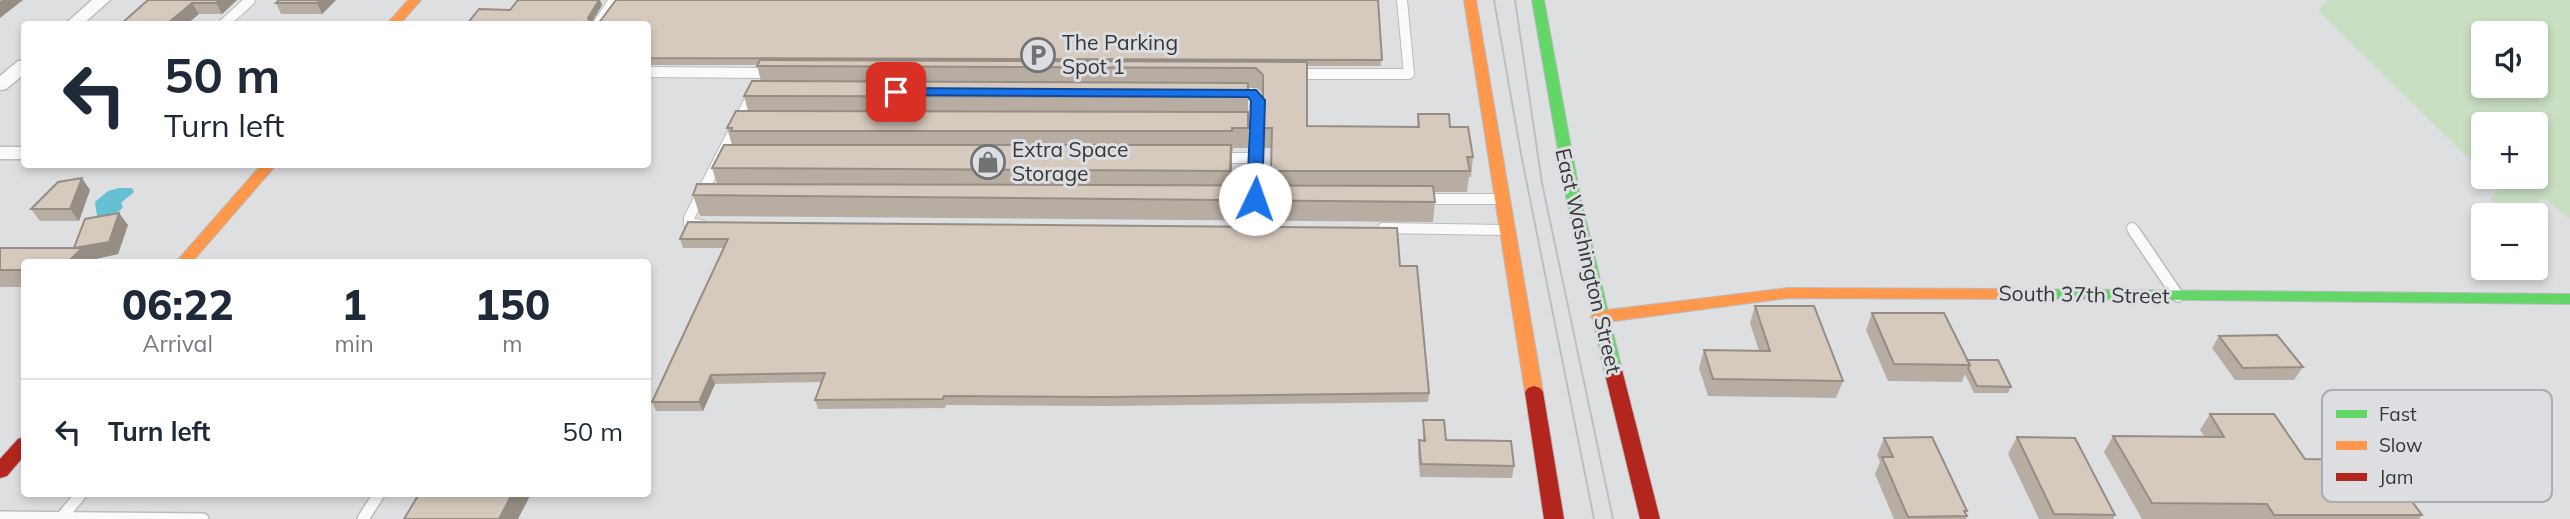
<!DOCTYPE html>
<html lang="en">
<head>
<meta charset="utf-8">
<style>
	:root { --surface:#fff; --page:#f2f2f3; --text:#1f2937; --muted:#747a83; --line:#e0e1e3 }
	body { margin:0; font-family:Mulish,sans-serif; background:var(--page); color:var(--text); height:100vh; display:flex; flex-direction:column; font-size:26px; white-space:nowrap }
	* { box-sizing:border-box; margin:0 }
	p { font-size:23px; color:var(--muted) }
	.icon { flex:none; width:38px; height:38px; fill:none; stroke:currentColor; stroke-width:2; stroke-linecap:round; stroke-linejoin:round }
	.map { position:relative; flex:1; overflow:hidden }
	.side { position:absolute; left:21px; top:259px; width:630px; height:238px; display:flex; flex-direction:column; background:var(--surface); border-radius:7px; box-shadow:0 4px 10px #0003 }
	.side>* { flex:none }
	.guide { position:absolute; left:21px; top:21px; width:630px; height:147px; border-radius:7px; box-shadow:0 4px 10px #0003; background:#fff; color:var(--text); overflow:hidden }
	.controls { position:absolute; left:2471px; top:21px; display:grid; gap:14px }
	.controls a { display:grid; place-items:center; width:77px; height:77px; border-radius:7px; background:var(--surface); box-shadow:0 4px 10px #0003; font-size:35px }
	.pin { position:absolute; display:grid; place-items:center; width:60px; height:60px; color:#fff; margin:-30px; border-radius:14px; box-shadow:0 4px 10px #0006 }
	.me { position:absolute; width:77px; margin:-38px; rotate:3deg; stroke-linejoin:round; filter:drop-shadow(0 0 5px #0008) }
	.turn { display:flex; align-items:center; gap:24px; height:147px; padding:0 28px; font-size:32px }
	.turn .icon { width:91px; height:91px; stroke-width:2.5 }
	.turn b { display:block; font-size:49px; line-height:60px }
	.eta { display:flex; justify-content:space-evenly; align-items:center; height:119px; text-align:center }
	.eta b { font-size:42px; font-weight:800; line-height:49px }
	ul { padding:0; list-style:none }
	li { display:flex; align-items:center; gap:21px; height:105px; padding:0 28px; border-top:2px solid var(--line) }
	li div { flex:1 }
	li b { display:block; font-size:26px }
	li em { font-style:normal }
	.map>svg:first-child { display:block }
	.green { fill:#cadec2; fill-rule:evenodd }
	.water { fill:#65c0d4 }
	.lines { fill:none; stroke-linecap:round; stroke-linejoin:round }
	.lane-far1-casing { stroke:#bbbcbd; stroke-width:12 }
	.lane-casing { stroke:#bbbcbd; stroke-width:14 }
	.street-casing { stroke:#bbbcbd; stroke-width:3 }
	.fast-casing { stroke:#bbbcbd; stroke-width:2 }
	.slow-casing { stroke:#bbbcbd; stroke-width:2 }
	.jam-casing { stroke:#bbbcbd; stroke-width:2 }
	.lane-far1 { stroke:#fafafa; stroke-width:10 }
	.lane { stroke:#fafafa; stroke-width:11 }
	.street { fill:#fafafa; fill-rule:evenodd }
	.fast { fill:#63d668; fill-rule:evenodd }
	.slow { fill:#ff974d; fill-rule:evenodd }
	.jam { fill:#b3261e; fill-rule:evenodd }
	.tram { stroke:#bfbfbf; stroke-width:2 }
	.wall { fill:#b8ada3; fill-rule:evenodd }
	.shaded-wall { fill:#968d85 }
	.building { fill:#d6c9be; stroke:#968d85; stroke-width:2 }
	.route { fill:#1a73e8; stroke:#114b97; stroke-width:2 }
	.labels { text-anchor:middle; stroke-width:6; stroke-linejoin:round; paint-order:stroke }
	.poi-label { font-size:21px; fill:#363738; stroke:#dddee2; text-anchor:start }
	.street-label { font-size:21px; fill:#363738; stroke:#dddee2 }
	.key { fill:#dddee2; stroke:#abacaf; stroke-width:2 }
	.key-label { font-size:19px; fill:#363738 }
</style>
</head>
<body>
<div class="map">
<svg width="2570" height="519" viewBox="0 0 2570 519">
	<rect width="100%" height="100%" fill="#dedfe1"/>
	<!-- green -->
	<path class="green" d="M2328,0h242v219l-24,-19 -7,-1 -7,16 -42,-15 11,-16 -13,-7h48v-53h-53v48l-165,-161zM2483,33h53v53h-53z"/>
	<!-- water -->
	<path class="water" d="M119,188h13l2,4 -13,11 2,4c-6,8 -16,11 -26,9l-2,-14 13,-11z"/>
	<g class="lines">
		<!-- lane-far1 casing -->
		<g class="lane-far1-casing">
			<path id="lane-far1" d="M224,24l26,-24
				M598,24l16,-24
				M648,72l123,1
				M1294,74h115l-7,-74
				M1235,93h16l7,7 -5,99
				M1218,158h38
				M1422,199h78
				M701,225l-12,-2v-5l64,-125
				M1383,228l120,2
				M2132,228l3,5"/>
		</g>
		<!-- lane casing -->
		<g class="lane-casing">
			<path id="lane" d="M2134,231l44,65
				M0,517l203,2
				M62,517l19,-23
				M363,519l16,-25"/>
		</g>
		<!-- street casing -->
		<g class="street-casing">
			<path id="street" d="M92,0h18l-27,24h-18z
				M24,60v14l-18,15 -6,1v-14l18,-15z
				M0,147h24v12h-24z"/>
		</g>
		<!-- fast casing -->
		<g class="fast-casing">
			<path id="fast" d="M1532,0h12l36,196 42,174 -3,4h-12l-3,-4 -38,-174z
				M2014,289l556,5v10l-562,-6 -2,-4z"/>
		</g>
		<!-- slow casing -->
		<g class="slow-casing">
			<path id="slow" d="M408,0h13l-21,24h-13z
				M1464,0h12l67,392 -3,4h-12l-3,-4z
				M262,164h15l-85,98h-16z
				M1788,288l226,1 8,5 -8,5 -226,-1 -189,25 -8,-6 8,-6z"/>
		</g>
		<!-- jam casing -->
		<g class="jam-casing">
			<path id="jam" d="M1613,364l6,2 3,4 38,149h-20l-36,-149 3,-4z
				M1534,386l6,2 3,4 21,127h-20l-19,-127 3,-4z
				M24,437v19l-17,20 -7,2v-19l18,-20z"/>
		</g>
		<!-- lane-far1 -->
		<use href="#lane-far1" class="lane-far1"/>
		<!-- lane -->
		<use href="#lane" class="lane"/>
		<!-- street -->
		<use href="#street" class="street"/>
		<!-- fast -->
		<use href="#fast" class="fast"/>
		<!-- slow -->
		<use href="#slow" class="slow"/>
		<!-- jam -->
		<use href="#jam" class="jam"/>
		<!-- tram -->
		<path class="tram" d="M1494,0l27,154 73,365
			M1515,0l27,183 71,336"/>
	</g>
	<!-- wall -->
	<path class="wall" d="M148,0h89l-15,14h-23l-12,10h-66z
		M279,0h57l-14,14h-41l-5,-11z
		M518,0h82l2,5 -11,18 7,1 18,-24h762l3,66h-74v60l110,1 1,-13h31l1,13h18l5,30 -2,20h-2l-2,15h-33l1,10 -2,20 -733,-6 -7,-21 4,-11h20l-5,-16 12,-23h8l-5,-17 9,-17h12l-4,-15 8,-15h9l-4,-15 1,-1h-110v-41h-181l12,-15 31,1zM1248,88h9l6,6v54h9l-1,38h-40l1,-35h1v-3h15z
		M90,190l-11,31h-39l-9,-12z
		M688,222l712,44 29,127 -1,9 -321,4 -161,-1 -1,3 -127,1 -3,-9 7,-18 -107,2 -12,27h-47l-4,-9 72,-154h-41l-3,-9z
		M128,225l-10,29 -27,6 -67,2v25h-24v-39h74z
		M1755,306l88,75 -7,17 -128,-2 -9,-28 5,-18 55,1 -9,-28z
		M1872,313l95,47 44,27 -3,6h-34l-9,-19 -3,8 -74,-1 -22,-51z
		M2219,336l84,31 -9,13h-59l-23,-32z
		M2210,414l95,45 117,56 -3,4h-277l-38,-67 9,-16h91l-4,-6z
		M1423,420l23,20 68,26 -2,12 -92,-1 -2,-24 1,-13h4z
		M2017,437l98,78 -2,4h-74l-31,-65z
		M1884,438l83,73 -2,2 2,3 -1,3h-72l-19,-45 5,-12 -3,-7z"/>
	<!-- shaded-wall -->
	<path class="shaded-wall" d="M2,0h21l-23,18v-17z
		M219,0h18l-15,14 -6,-11z
		M320,0h16l-14,14 -5,-11z
		M599,0h1l2,5 -11,19 -3,-6z
		M192,3l7,11 -12,10h-20z
		M1231,145l1,20 -1,26 -1,-20z
		M82,178l8,12 -11,31 -9,-12z
		M119,213l9,12 -10,29 -27,6 2,2h-25l6,-13z
		M711,375l4,9 -12,27 -4,-9z
		M512,494h19l-13,25h-19z"/>
	<!-- building -->
	<path class="building" d="M148,0h71l-3,3h-24l-25,21h-46z
		M279,0h41l-3,3h-41z
		M518,0h81l-11,18 3,5 7,1 18,-24h762l4,60 -734,-2v-34h-181l12,-15 31,1z
		M760,60l547,2v64l112,1 -1,-13h31l1,13h18l5,30h-6l3,14h-199l1,-43h-9v-53l-7,-7 -499,-2z
		M752,81l496,2v14l-504,-1z
		M736,111l512,1v16h-16v3h-501l1,-3h-5z
		M724,145h507l-1,26 -518,-3z
		M82,178l-12,31h-39l27,-27z
		M697,184l736,2 2,16 -742,-7z
		M119,213l-10,29 -35,6 11,-29z
		M688,222l709,6 3,38h17l12,127 -323,4 -162,-1 -1,3 -128,1 10,-27 -114,2 -12,27h-47l76,-163h-48z
		M0,248h82l-14,14h-44v8h-24z
		M1755,306h59l29,75 -130,-2 -9,-29 66,1z
		M1872,313h72l26,52 -76,-1z
		M2277,335l26,32 -60,1 -24,-32z
		M1967,360h31l13,27 -34,-1 -9,-18 2,-3z
		M2210,414h64l31,45 76,1 41,55h-148l-7,-11 -115,-1 -39,-67 111,1z
		M1423,420h21l2,20 65,1 3,25 -93,-2 -2,-24 6,1z
		M1932,437l35,74h-3l3,5 -59,1 -26,-60h11l-9,-19z
		M2017,437l58,1 40,77 -61,-1z
		M419,494h93l-13,25h-95z"/>
	<!-- route -->
	<path class="route" d="M896,88l360,2 9,10 -3,99 -7,4 -8,-4 4,-98 -3,-4 -357,-2v-6z"/>
	<!-- icons -->
	<defs>
		<g id="parking-ring" transform="scale(1.75)"><circle r="9.5" fill="#dddee2" stroke="#717273" stroke-width="1.5"/><path d="M-3.5-5.5H1a3.5 3.5 0 0 1 0 7H-1V5.5H-3.5ZM-1-3.4V-.6H.8a1.4 1.4 0 0 0 0-2.8Z" fill="#717273"/></g>
		<g id="shop-ring" transform="scale(1.75)"><circle r="9.5" fill="#dddee2" stroke="#717273" stroke-width="1.5"/><path d="M-5-2.5h2.3a2.7 3.5 0 0 1 5.4 0H5L5.5 6h-11ZM-1.5-2.5h3a1.5 2.3 0 0 0-3 0Z" fill="#717273"/></g>
	</defs>
	<g fill-rule="evenodd">
		<use href="#parking-ring" x="1038" y="55"/>
		<use href="#shop-ring" x="988" y="162"/>
	</g>
	<g class="labels">
		<!-- poi labels -->
		<g class="poi-label">
			<text x="1062" y="50">The Parking<tspan x="1062" dy="24">Spot 1</tspan></text>
			<text x="1012" y="157">Extra Space<tspan x="1012" dy="24">Storage</tspan></text>
		</g>
		<!-- street labels -->
		<g class="street-label">
			<text transform="translate(1588 261) rotate(77)" y="7">East Washington Street</text>
			<text transform="translate(2084 295) rotate(1)" y="7">South 37th Street</text>
		</g>
	</g>
	<!-- legend -->
	<rect x="2322" y="390" width="230" height="112" rx="10" class="key"/>
	<rect x="2336" y="410" width="31" height="8" fill="#63d668"/>
	<rect x="2336" y="441" width="31" height="9" fill="#ff974d"/>
	<rect x="2336" y="473" width="31" height="8" fill="#b3261e"/>
	<g class="key-label">
		<text x="2379" y="421">Fast</text>
		<text x="2379" y="452">Slow</text>
		<text x="2379" y="484">Jam</text>
	</g>
</svg>
<div class="controls">
<a><svg class="icon" aria-label="sound" viewBox="0 0 24 24"><path d="M4 9h4l5-4v14l-5-4H4zM17 9q2 3 0 6"/></svg></a>
<a>+</a>
<a>−</a>
</div>
<div class="pin" style="left:896px;top:92px;background:#d93025"><svg class="icon" aria-label="arrive" viewBox="0 0 24 24"><path d="M6 21V4h12l-3 4 3 4H6"/></svg></div>
<svg class="me" style="left:1255px;top:199px" viewBox="-20 -20 40 40"><circle r="19" fill="#fff"/><path d="M0-13L10 11 0 6-10 11z" fill="#1a73e8"/></svg>
<div class="guide">
<div class="turn"><svg class="icon" aria-label="left" viewBox="0 0 24 24"><path d="M17 20v-9H6M10 6l-5 5 5 5"/></svg><div><b>50 m</b>Turn left</div></div>
</div>
<section class="side">
<div class="eta">
<div><b>06:22</b><p>Arrival</p></div>
<div><b>1</b><p>min</p></div>
<div><b>150</b><p>m</p></div>
</div>
<ul>
<li><svg class="icon" aria-label="left" viewBox="0 0 24 24"><path d="M17 20v-9H6M10 6l-5 5 5 5"/></svg><div><b>Turn left</b></div><em>50 m</em></li>
</ul>
</section>
</div>
</body>
</html>
